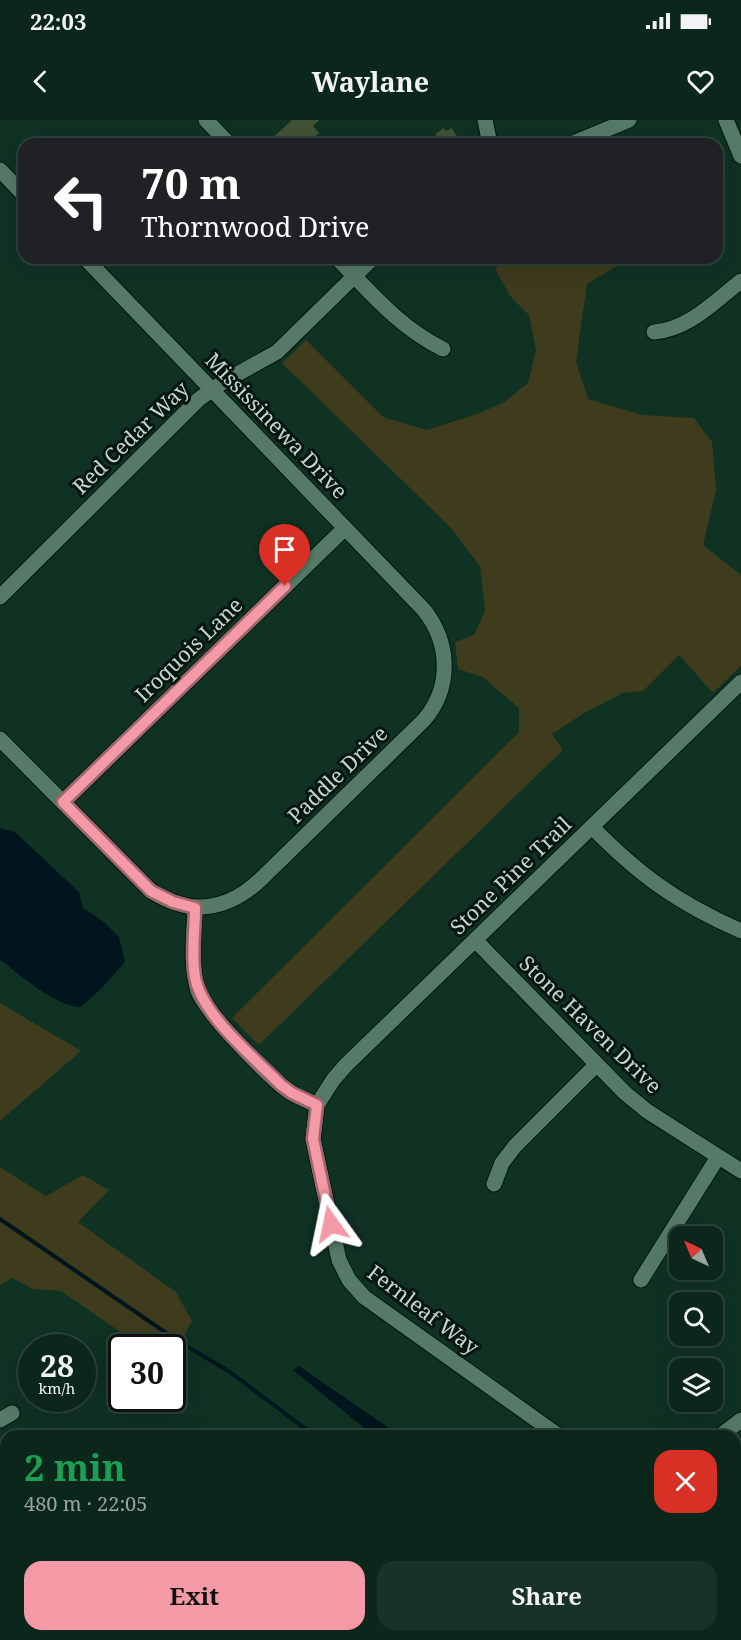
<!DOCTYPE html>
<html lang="en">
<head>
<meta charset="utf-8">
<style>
	:root { --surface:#0b261a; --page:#193227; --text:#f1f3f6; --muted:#9aa5a2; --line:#2b4339; --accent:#f49aa6 }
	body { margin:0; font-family:"Noto Serif",serif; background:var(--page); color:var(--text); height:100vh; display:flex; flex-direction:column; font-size:22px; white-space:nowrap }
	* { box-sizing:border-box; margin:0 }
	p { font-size:20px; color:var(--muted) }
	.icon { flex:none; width:33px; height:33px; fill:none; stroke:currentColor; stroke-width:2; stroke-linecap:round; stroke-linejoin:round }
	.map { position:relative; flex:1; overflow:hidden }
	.details { position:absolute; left:0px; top:1310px; width:741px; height:212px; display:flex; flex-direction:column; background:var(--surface); border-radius:18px 18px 0 0; box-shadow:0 6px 24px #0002,0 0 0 2px var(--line) }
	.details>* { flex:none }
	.top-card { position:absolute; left:18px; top:18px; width:705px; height:126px; border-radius:18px; box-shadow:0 6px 24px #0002,0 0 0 2px var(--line); background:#202124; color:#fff; overflow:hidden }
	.needle { width:39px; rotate:316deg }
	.buttons { position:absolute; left:669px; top:1106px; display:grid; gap:12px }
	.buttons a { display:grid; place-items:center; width:54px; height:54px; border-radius:12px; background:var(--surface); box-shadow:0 6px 24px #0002,0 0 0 2px var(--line); font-size:30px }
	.speed { position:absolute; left:18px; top:1214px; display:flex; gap:12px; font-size:30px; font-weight:700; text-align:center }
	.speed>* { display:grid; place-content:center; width:78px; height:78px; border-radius:50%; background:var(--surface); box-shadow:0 6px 24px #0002,0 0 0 2px var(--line); line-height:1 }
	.speed small { font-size:15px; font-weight:400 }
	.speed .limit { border:3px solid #111; border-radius:9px; background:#fff; color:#111 }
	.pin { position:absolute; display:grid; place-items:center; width:51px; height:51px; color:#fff; margin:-62px -26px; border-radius:50% 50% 50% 0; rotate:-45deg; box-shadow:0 0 6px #0007 }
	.pin .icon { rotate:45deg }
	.me { position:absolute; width:66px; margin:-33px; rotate:348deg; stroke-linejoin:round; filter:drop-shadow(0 0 4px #0008) }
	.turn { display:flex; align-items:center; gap:21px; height:126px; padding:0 24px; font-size:27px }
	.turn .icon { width:78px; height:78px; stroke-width:2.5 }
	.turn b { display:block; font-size:42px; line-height:51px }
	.round { display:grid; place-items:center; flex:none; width:63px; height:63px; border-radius:18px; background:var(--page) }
	.head { display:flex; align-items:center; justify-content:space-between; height:102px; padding:0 24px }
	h1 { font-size:36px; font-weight:700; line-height:45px; color:#1e9e55 }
	.primary-button { display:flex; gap:12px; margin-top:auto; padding:12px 24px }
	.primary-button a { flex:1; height:69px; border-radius:18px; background:var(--accent); color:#111; font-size:24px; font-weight:700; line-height:69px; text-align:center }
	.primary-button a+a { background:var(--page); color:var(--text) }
	.status { display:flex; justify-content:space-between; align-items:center; height:42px; padding:0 30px; background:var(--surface); direction:ltr }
	.status svg { height:16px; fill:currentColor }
	header { display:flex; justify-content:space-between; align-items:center; height:78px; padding:0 24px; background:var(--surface); font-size:27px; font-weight:700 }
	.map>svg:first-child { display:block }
	.green { fill:#3f3b1d }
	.water { fill:#00151d }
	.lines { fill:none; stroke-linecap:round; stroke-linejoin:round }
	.stream { stroke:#00151d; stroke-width:4 }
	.building { fill:#425235 }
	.minor-casing { stroke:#01180d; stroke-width:17 }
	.minor { stroke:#567a68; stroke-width:15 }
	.route-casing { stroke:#9f646c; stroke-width:15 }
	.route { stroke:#f49aa6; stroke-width:10 }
	.labels { text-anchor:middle; stroke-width:6; stroke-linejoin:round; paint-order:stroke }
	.street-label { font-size:21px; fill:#c5d8cd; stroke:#081610 }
</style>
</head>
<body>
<div class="status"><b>22:03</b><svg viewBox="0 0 49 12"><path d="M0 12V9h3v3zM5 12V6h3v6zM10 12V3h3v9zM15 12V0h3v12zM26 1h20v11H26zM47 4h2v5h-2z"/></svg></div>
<header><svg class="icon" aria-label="back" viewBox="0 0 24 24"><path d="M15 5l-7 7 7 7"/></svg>Waylane<svg class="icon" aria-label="heart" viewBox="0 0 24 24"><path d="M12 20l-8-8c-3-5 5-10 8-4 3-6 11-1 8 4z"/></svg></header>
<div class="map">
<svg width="741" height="1520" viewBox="0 0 741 1520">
	<rect width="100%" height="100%" fill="#0f3223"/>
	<!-- green -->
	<path class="green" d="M505,138h125l-43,26 -11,78 12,37 54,16 52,3 18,24 4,48 -13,55 38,30v91l-28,27 -34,-38 -36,36 -20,2 -39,20 -32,21 11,16 -304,295 -27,-27 287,-286v-24l-36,-31 -25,-8 -3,-27 19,-7 11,-24 -5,-45 -30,-39 -168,-164 24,-23 77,77 44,13 50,-16 26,-11 25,-20 8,-33 -7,-35 -18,-18 -16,-28z
		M0,883l81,48 -81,70z
		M0,1047l46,29 37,-21 26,15 -31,32 98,70 16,29 -19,35 -1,-9h-30l-81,-56 -28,-2 -21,-11 -12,7z"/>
	<!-- water -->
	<path class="water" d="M0,708l15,4 64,60 4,16 21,14 15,15 6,25 -23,26 -21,19c-26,0 -60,-32 -81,-47z
		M299,1246l100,69h-26l-80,-65z
		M607,1515h67l6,5h-66z"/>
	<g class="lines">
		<!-- stream -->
		<path class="stream" d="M0,1099l178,122 52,31 85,64
			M543,1515l6,5"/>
	</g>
	<!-- building -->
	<path class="building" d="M292,0h27l-6,6 6,7 -12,11h-41z
		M444,8l2,3 6,-3 9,16h-36l12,-7 -2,-3z"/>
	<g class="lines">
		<!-- minor casing -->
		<g class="minor-casing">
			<path id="minor" d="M206,0l23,24
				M485,0l5,24
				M726,0l15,36
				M571,24l58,-24
				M0,50l24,25
				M337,138c34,35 62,69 106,91
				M654,212c34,-2 61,-31 87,-51
				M0,477l199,-198 24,-17 54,-30 96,-94
				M0,619l151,152c39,25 76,20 109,-11l164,-160c28,-33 26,-77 0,-110l-339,-352
				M63,682l282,-274
				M592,707c48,49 86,76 149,104
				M195,787c-1,28 -5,57 3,84 8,22 70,85 90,100 9,6 20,10 29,14
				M476,821l149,152 22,18 94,60
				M494,1064l8,-21 13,-17 81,-81
				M641,1160l77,-123
				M0,1300l12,-7
				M559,1316l-195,-139 -15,-17 -10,-20 -26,-121 4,-34 16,-25 13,-15 395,-383
				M720,1316l21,-16
				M735,1440l6,4
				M130,1515l1,5"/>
		</g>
		<!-- minor -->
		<use href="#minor" class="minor"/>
	</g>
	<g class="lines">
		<!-- route casing -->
		<g class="route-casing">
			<path id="route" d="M285,466l-222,216 88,89 22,11 22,6c0,22 -4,47 0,69 7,39 59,80 86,108l11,8 25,12 -4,34 18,85"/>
		</g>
		<!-- route -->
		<use href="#route" class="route"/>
	</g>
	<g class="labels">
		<!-- street labels -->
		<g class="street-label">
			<text transform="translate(276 306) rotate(46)" y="7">Mississinewa Drive</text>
			<text transform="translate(131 318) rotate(-44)" y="7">Red Cedar Way</text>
			<text transform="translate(189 530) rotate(-44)" y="7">Iroquois Lane</text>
			<text transform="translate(338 655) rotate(-44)" y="7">Paddle Drive</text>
			<text transform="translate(511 756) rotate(-44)" y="7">Stone Pine Trail</text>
			<text transform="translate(590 905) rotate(44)" y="7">Stone Haven Drive</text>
			<text transform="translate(423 1190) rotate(37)" y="7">Fernleaf Way</text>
		</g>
	</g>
</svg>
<div class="buttons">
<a><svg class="needle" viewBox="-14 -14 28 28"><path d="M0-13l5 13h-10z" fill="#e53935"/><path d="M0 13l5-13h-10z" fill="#9aa5a2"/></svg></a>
<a><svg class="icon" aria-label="search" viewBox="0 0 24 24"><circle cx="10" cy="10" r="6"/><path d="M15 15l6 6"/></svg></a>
<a><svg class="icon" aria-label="layers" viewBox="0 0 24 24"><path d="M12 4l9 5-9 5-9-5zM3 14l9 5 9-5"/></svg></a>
</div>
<div class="speed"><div>28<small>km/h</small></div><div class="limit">30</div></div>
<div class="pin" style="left:285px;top:466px;background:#d93025"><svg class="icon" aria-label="arrive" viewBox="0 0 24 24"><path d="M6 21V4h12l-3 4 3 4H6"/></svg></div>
<svg class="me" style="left:331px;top:1104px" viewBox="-20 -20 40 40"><path d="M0-17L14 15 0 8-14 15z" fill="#f49aa6" stroke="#fff" stroke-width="4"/></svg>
<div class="top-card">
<div class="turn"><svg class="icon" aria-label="left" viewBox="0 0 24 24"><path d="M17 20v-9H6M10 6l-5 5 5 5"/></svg><div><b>70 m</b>Thornwood Drive</div></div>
</div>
<section class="details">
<div class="head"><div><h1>2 min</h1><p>480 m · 22:05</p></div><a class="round" style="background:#d93025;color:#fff"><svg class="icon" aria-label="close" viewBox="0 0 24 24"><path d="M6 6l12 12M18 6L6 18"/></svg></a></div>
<div class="primary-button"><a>Exit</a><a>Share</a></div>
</section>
</div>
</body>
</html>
